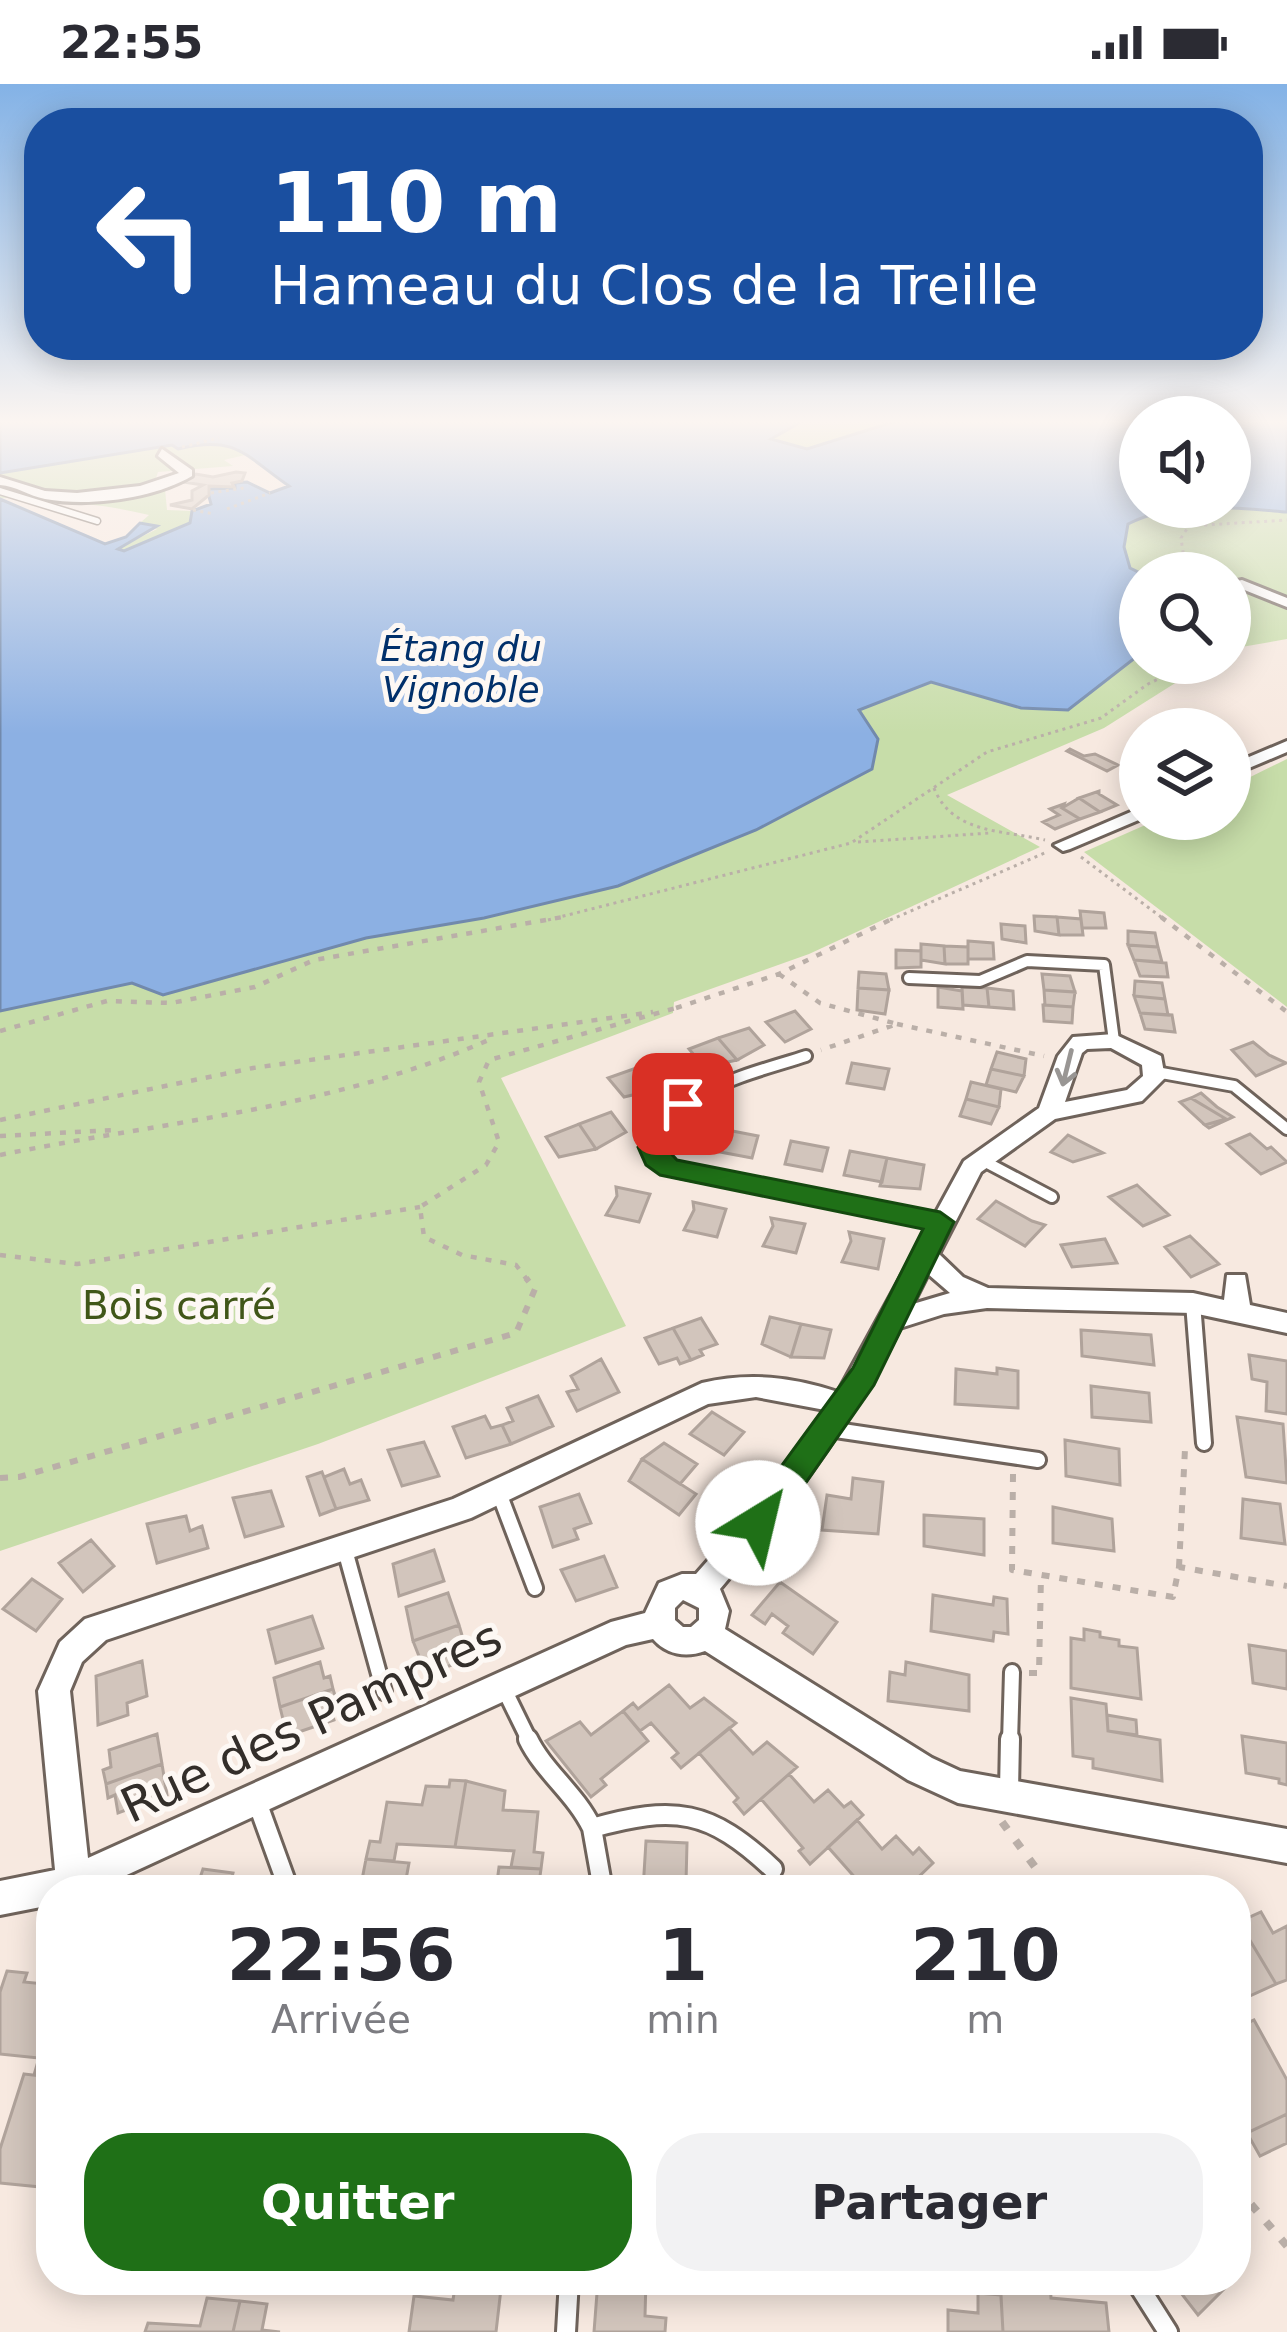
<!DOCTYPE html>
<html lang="fr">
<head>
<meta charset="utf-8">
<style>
	:root { --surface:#fff; --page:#f2f2f3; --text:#2b2b33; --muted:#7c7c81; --accent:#1f7017 }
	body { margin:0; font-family:"DejaVu Sans",sans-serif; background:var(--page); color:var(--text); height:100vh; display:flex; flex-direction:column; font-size:45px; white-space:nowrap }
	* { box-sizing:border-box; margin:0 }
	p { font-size:39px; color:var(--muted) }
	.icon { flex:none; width:66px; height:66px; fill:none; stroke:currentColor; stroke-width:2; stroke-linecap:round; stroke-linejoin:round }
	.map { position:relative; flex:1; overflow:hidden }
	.side { position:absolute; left:36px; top:1791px; width:1215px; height:420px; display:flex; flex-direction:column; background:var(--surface); border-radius:48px; box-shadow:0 6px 30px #0003 }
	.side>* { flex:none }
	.guide { position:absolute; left:24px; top:24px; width:1239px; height:252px; border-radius:48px; box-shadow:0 6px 30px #0003; background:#1a4fa0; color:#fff; overflow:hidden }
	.tools { position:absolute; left:1119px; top:312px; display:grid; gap:24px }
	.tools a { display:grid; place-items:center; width:132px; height:132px; border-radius:50%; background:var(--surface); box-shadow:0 6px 30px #0003; font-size:60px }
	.pin { position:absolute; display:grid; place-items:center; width:102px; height:102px; color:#fff; margin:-51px; border-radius:24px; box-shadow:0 6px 18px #0006 }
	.me { position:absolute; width:132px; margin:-66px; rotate:36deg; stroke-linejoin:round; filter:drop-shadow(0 0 9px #0008) }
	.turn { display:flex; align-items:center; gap:42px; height:252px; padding:0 48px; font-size:54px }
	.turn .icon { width:156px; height:156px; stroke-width:2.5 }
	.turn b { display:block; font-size:84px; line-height:102px }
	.eta { display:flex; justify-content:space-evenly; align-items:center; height:204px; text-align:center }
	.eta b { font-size:72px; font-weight:700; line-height:84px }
	.primary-button { display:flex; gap:24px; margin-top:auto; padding:24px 48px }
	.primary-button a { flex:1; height:138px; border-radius:48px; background:var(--accent); color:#fff; font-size:48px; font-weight:700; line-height:138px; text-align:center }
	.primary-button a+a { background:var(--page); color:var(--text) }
	.status { display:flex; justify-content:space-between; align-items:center; height:84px; padding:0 60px; background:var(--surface); direction:ltr }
	.status svg { height:33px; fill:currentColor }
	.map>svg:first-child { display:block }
	.green { fill:#c7dda9 }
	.water { fill:#8cb0e3; stroke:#7189ac; stroke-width:3 }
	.building { fill:#d2c5bc; stroke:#b0a39b; stroke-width:3 }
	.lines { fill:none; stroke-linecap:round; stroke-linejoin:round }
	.lane-far3-casing { stroke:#6f635b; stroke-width:9 }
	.lane-far2-casing { stroke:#6f635b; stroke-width:16 }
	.lane-far1-casing { stroke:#6f635b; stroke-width:20 }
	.lane-casing { stroke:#6f635b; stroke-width:24 }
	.street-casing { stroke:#6f635b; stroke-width:6 }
	.path-far3 { stroke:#baafa8; stroke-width:3; stroke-dasharray:3 4.5; stroke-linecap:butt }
	.path-far2 { stroke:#baafa8; stroke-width:4.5; stroke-dasharray:6 9; stroke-linecap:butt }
	.path-far1 { stroke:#baafa8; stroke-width:6; stroke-dasharray:8 10; stroke-linecap:butt }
	.path { stroke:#baafa8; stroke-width:8; stroke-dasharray:9 14; stroke-linecap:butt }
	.lane-far3 { stroke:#fff; stroke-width:6 }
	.lane-far2 { stroke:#fff; stroke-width:10 }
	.lane-far1 { stroke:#fff; stroke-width:14 }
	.lane { stroke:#fff; stroke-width:18 }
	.street { fill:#fff; fill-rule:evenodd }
	.oneway { stroke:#999694 }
	.route { fill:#1f7017; stroke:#14490f; stroke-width:3 }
	.labels { text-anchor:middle; stroke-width:10; stroke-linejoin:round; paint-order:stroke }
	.far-water-label { font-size:36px; font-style:italic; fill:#01306b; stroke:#fdf8f4 }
	.park-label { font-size:39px; fill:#405618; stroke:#fdf8f4 }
	.near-street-label { font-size:48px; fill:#332e2a; stroke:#fdf8f4 }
</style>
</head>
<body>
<div class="status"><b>22:55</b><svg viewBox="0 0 49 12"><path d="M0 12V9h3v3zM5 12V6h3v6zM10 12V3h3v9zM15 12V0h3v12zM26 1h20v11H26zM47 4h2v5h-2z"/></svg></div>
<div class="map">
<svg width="1287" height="2248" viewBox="0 0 1287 2248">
	<rect width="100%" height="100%" fill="#f7e9e0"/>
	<!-- green -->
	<path class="green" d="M806,335h97l-96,30 -37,-10z
		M209,357l17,1 19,13 -21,5 9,6 -75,6 -6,18 13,-1 2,21 25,1 -2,12 -62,27 -11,-1 40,-20 -17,-6 9,-8c-37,-9 -72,-13 -110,-14 -15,-1 -23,-6 -39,-2v-26l172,-29 6,5z
		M1231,423l56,5v127l-57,10v-76h-90l-10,-5 -6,-21 4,-23 21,-11z
		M1140,570v9h67l-103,65 -157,67 93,52 -231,107 -135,48 -1,11 -172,65 125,248 -308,118 -318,107v-540l132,-28 31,12 203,-57 118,-20 374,-208 74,-28 89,26 46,2z
		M1287,675v248l-203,-155 75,-33h71v-32z"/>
	<!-- water -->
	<path class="water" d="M9,335h797l-35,20 36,10 96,-30h237v88h90v-88h57v93c-50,-4 -113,-12 -159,12l-4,23 6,21 10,5v81l-72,56 -47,-2 -90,-26 -72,28 19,29 -6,30 -116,61 -138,56 -134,32 -118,20 -203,57 -31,-12 -132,28v-512l105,45 21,-7 14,-14 17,3 -39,23 6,2 66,-28 2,-12 19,-7 -4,-15 28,-1v-5l12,-1 23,11 19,-7c-46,-32 -53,-51 -111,-37l-6,-4 -172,28v-49z"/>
	<!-- building -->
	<path class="building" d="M236,388l9,1 -3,8 -10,2 2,4 -25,-1v9l-17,14 -22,-4 22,-5v-9l11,-6 -19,-3 12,-8 17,3z
		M1070,665l14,7 11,-2 23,11 -11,6 -40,-20z
		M1099,707v3l18,11 -17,7 -21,-14z
		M1079,714l21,14 -20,7 -18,-11z
		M1064,720l-2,4 18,11 -25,10 -12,-7 16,-7 -9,-6z
		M1080,827l24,2 2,15h-24z
		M1034,832l23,1 2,18 -24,-4z
		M1057,833l24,2 2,16h-24z
		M1001,840l24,2 1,17 -24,-4z
		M1128,847l27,2 3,14 -30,-2z
		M968,857l25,2 1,16h-26z
		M921,860l23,2 1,18 -24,-4z
		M1128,861l30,2 4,15 -28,-2z
		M944,862l24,1v17h-23z
		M896,866l25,1v16l-25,1z
		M1134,876l32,3 2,14 -28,-1z
		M859,888l27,2 3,16 -31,-2z
		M1042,890l28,2 5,16 -31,-2z
		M1135,897l27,2 3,16 -31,-3z
		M938,903l24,4 1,18 -25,-2z
		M962,903l25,1 2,19 -26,-2z
		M858,904l31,2 -4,24 -28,-4z
		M987,904l26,3 1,18 -25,-2z
		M1044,906l31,2 -2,15 -28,-2z
		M1134,912l31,3 3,16 -28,-2z
		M1043,921l30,2 -1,16 -28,-2z
		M795,927l16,18 -26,13 -19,-20z
		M1140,929l32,2 3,17 -30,-3z
		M749,944l15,17 -27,15 -19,-22z
		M718,954l19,22 -33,7 -15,-18z
		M1253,958l16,13 17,8 -30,13 -24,-26z
		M997,968l29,7 -2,17 -33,-7z
		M670,972l16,18 -28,15 -19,-22z
		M852,979l37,6 -5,20 -37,-6z
		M639,983l19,22 -34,8 -16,-19z
		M991,985l33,7 -8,16 -30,-7z
		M971,998l30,7 -2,18 -33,-8z
		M1201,1009l16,14 16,10 -24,11 -4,-3 21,-6 -35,-21z
		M1191,1014l35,21 -21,6 -25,-23z
		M966,1015l33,8 -8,17 -31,-8z
		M611,1028l15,20 -30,17 -17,-25z
		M579,1040l17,25 -37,8 -13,-20z
		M722,1045l36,7 -6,22 -37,-7z
		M1250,1050l17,15 4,-2 16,15 -26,12 -34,-30z
		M1068,1051l35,18 -30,9 -22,-10z
		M791,1057l37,7 -6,23 -37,-7z
		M850,1067l37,7 -5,24 -38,-7z
		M887,1074l37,7 -4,24 -40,-3z
		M1137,1101l32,30 -26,11 -34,-29z
		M616,1103l34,7 -11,28 -33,-7 11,-19z
		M996,1117l36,20 13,4 -20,21 -47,-27z
		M693,1118l33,7 -9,28 -33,-7 10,-20z
		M771,1134l34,6 -9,29 -33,-7 10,-20z
		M849,1148l35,7 -6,30 -36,-7 9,-21z
		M1190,1152l29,28 -28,13 -26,-30z
		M1105,1155l12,24 -45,4 -11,-22z
		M770,1233l31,7 -10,33 -29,-13z
		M701,1234l16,26 -17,6 3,5 -12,5 -18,-32z
		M801,1240l30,6 -7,28 -33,-1z
		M673,1244l18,32 -11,4 -3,-6 -18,6 -14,-26z
		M1081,1246l70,5 3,30 -72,-9z
		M1249,1271l38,6v53l-21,-3 1,-29 -15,-3z
		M601,1275l18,33 -42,19 -10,-19 11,-3 -7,-13z
		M997,1284l21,3v37l-63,-4 1,-35 41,5z
		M1091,1302l58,7 2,29 -59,-5z
		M538,1312l15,30 -42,18 -9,-19 11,-4 -6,-13z
		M712,1328l32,20 -20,23 -34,-21z
		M485,1332l6,12 11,-3 9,19 -45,14 -13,-31z
		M1237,1333l46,7 4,59 -41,-6z
		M1065,1356l54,9 1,36 -54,-9z
		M424,1358l15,34 -37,10 -14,-36z
		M664,1359l33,21 -17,20 -38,-25z
		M642,1375l54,35 -17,21 -50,-34z
		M344,1385l6,15 11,-4 8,20 -33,9 -12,-32z
		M322,1388l14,37 -16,6 -13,-38z
		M853,1394l30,4 -5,52 -56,-4 5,-35 24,4z
		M271,1407l12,35 -38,11 -12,-39z
		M579,1410l12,29 -17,6 4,10 -25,8 -13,-40z
		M1243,1415l37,5 5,40 -44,-6z
		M1053,1423l59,12 2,32 -61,-8z
		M924,1431l60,4v36l-60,-9z
		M186,1432l4,15 12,-5 6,22 -51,15 -10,-39z
		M91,1456l23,26 -31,26 -24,-29z
		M434,1466l10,31 -45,15 -6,-32z
		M604,1472l13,31 -41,14 -15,-31z
		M32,1495l30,20 -26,32 -33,-22z
		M780,1498l57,40 -24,32 -30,-21 5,-7 -16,-12 -7,10 -13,-9z
		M448,1509l11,32 -46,16 -7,-34z
		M933,1511l60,10 1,-8 13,2 1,35 -14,-2 -1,9 -62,-10z
		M312,1532l11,32 -47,15 -8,-33z
		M459,1541l10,34 -43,15 -13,-33z
		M1084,1545l16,3v5l19,3v6l18,2 4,51 -70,-11v-50l13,2z
		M1249,1561l38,6v38l-34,-6z
		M142,1577l5,35 -20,7 1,12 -30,10 -2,-49z
		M320,1578l4,16 6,-2 3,13 -53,18 -6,-29z
		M906,1578l63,13v36l-81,-10 2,-29 15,3z
		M669,1601l21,23 14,-10 32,25 -55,45 -9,-10 6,-5 -27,-30 -11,8 -17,-20 10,-8 5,6z
		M333,1605l4,13 -7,2 4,16 -47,16 -7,-29z
		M1071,1614l35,6 2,27 52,9 2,41 -69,-13v-9l-20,-3z
		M623,1627l25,30 -47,38 5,6 -15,12 -45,-56 34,-19 11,13z
		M1107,1631l29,5 1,15 -29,-4z
		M729,1644l24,26 14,-12 30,25 -53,47 -10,-12 4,-4 -39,-45z
		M157,1650l5,30 -56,20 -3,-14 8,-3 -2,-17z
		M1242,1652l45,7v42l-8,-2v-4l-33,-6z
		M162,1680l5,31 -49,18 -3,-18 -7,3 -2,-14z
		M789,1690l25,28 14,-12 16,17 7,-5 12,13 -53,49 -11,-13 4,-3 -42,-49z
		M450,1696l16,1 -11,66 -58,-3 -3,17 -28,-2 4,-18 10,1 7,-40 35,3 4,-19 23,1z
		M466,1697l39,10 -2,19 35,2 -4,40 9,1 -2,16 -30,-2 3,-16 -59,-4z
		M857,1736l25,29 14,-13 17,18 6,-6 14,15 -28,27h-39l-38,-43z
		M646,1757l41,2 -1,40 16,1v6h-59z
		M366,1775l43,4 -5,27h-44z
		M499,1783l42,2 -3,21h-42z
		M203,1785l30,4 -3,12 -32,-1z
		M1261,1828l12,21 14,-7v54l-11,4 -37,-62z
		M1239,1838l37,62 -37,17 11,21 -14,6z
		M7,1887l20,2 -3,9 21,2 -6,22 12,1v70l-17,-2 5,-17 -39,-4v-62z
		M1254,1936l33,60v34l-40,19 -11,-22v-83z
		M24,1990l27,3v111l-51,-5v-34z
		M1287,2030v29l-27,13 -13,-23z
		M456,2196h46l-6,52h-87l5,-36 39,4z
		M598,2196h48l-1,36 21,2 -1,14h-71z
		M1000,2196h50l1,18 55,5 3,29h-106z
		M1171,2196h62l-35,35z
		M978,2209l23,2 2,37h-55v-22l30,3z
		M207,2214l33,3 -7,31h-88l3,-9 52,3z
		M240,2217l27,3 -5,26 18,2h-47z"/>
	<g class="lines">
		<!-- lane-far3 casing -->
		<g class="lane-far3-casing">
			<path id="lane-far3" d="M0,407l97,30"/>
		</g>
		<!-- lane-far2 casing -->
		<g class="lane-far2-casing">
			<path id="lane-far2" d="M909,894l71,3 47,-20 77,4 10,76
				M806,972c-51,17 -152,37 -151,103l24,13 261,51
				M1156,988l78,14 53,43
				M980,1075l72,38"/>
		</g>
		<!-- lane-far1 casing -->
		<g class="lane-far1-casing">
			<path id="lane-far1" d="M1193,1219l11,140
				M829,1345l209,31
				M499,1409l36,95
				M345,1466l39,142
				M503,1603l27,55
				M1010,1658l2,-70"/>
		</g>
		<!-- lane casing -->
		<g class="lane-casing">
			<path id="lane" d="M528,1655c16,33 48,55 64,89 83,-23 117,-19 181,41
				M1009,1707l1,-52
				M256,1715l33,91
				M592,1744l11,62
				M114,1781l6,25
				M1135,2196l33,52
				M566,2248l3,-52"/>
		</g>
		<!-- street casing -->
		<g class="street-casing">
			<path id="street" d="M162,365l30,21v6c-39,23 -103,31 -147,23 -16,-3 -29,-13 -45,-14v-8l45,14 32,2 63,-7 39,-13 -21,-17z
				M1242,496l45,18v9l-50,-20v-6z
				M1287,657v11l-57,24v-11z
				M1140,724l1,11 -71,30 -7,2 -9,-6z
				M1114,950l47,22 4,22 -23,23 -87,18 -74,53 -42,82 24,23 25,11 205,5 31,7 3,-25h18l5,30 37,8v20l-94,-20 -206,-5 -43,6 -44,14c-49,95 -111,180 -180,261l9,22 -4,18 207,129 28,13 327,58v34l-329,-60 -50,-23 -203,-129c-19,7 -38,4 -52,-12l-27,6 -521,240 -12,5h-42v15l-51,10v-34l55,-11 -17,-179 22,-49 25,-23 368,-120 249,-116c47,-11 90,-6 136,9l126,-231 75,-53 19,-52 15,-19zM1111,964l31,17 1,11 -16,14 -62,12 17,-49 5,-4zM928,1190l22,19 -37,11zM756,1313l69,13 -76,104 -53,60h-14l-23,9 -14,30 -34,9 -523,236 -18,-167 12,-29 24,-22 365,-122 237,-114zM683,1516l16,8v12l-8,7h-8l-8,-7v-12z"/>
		</g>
		<!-- path-far3 -->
		<path class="path-far3" d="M182,363l37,-9
			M211,409l33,-5
			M227,425l43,-16
			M193,426l21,4
			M1206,489l-23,-21 -2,-14 8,-12 98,-6
			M934,704c18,46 69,42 111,52
			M858,758l132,-9
			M1081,773l84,63
			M548,836l303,-77 136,-91 114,-34 47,-34 43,-21
			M890,836l157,-68"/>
		<!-- path-far2 -->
		<path class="path-far2" d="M1161,833l126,95
			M779,890l41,29 77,21 -76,26
			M676,924l103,-34 117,-57
			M897,940l147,32
			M0,947l107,-30 64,2 84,-16 59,-27 249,-43
			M0,1036l253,-52 400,-56
			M0,1052l114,-6
			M0,1071c167,-34 337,-47 493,-117
			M0,1171l77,9 343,-57
			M528,1197l-12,-16 -54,-10 -38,-18 -4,-30 66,-42 13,-23 -20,-60 10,-22 187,-52"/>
		<!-- path-far1 -->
		<path class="path-far1" d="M1013,1390l-1,96 161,27 6,-30 108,19
			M0,1394l19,-1 497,-144 19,-44 -9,-11
			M1179,1483l6,-118
			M1029,1589h10l2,-98"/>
		<!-- path -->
		<path class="path" d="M1002,1738l50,68
			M1236,2103l51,59"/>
		<!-- lane-far3 -->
		<use href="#lane-far3" class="lane-far3"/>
		<!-- lane-far2 -->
		<use href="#lane-far2" class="lane-far2"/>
		<!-- lane-far1 -->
		<use href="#lane-far1" class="lane-far1"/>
		<!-- lane -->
		<use href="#lane" class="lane"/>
		<!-- street -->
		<use href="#street" class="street"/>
	</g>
	<!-- one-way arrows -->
	<defs><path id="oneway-shaft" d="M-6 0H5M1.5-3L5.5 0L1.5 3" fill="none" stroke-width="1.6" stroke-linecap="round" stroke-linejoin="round" transform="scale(3)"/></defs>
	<use class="oneway" href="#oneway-shaft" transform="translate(1067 984) rotate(104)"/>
	<!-- sky -->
	<linearGradient id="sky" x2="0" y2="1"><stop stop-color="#83b2e6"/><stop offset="0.52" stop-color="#fbf5f1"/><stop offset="1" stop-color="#fbf5f1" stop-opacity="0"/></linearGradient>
	<rect width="1287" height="650" fill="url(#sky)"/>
	<!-- route -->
	<path class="route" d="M683,1012l13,8 -31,43 12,13 263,52 14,10 -80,163 -104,149 -12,4 -11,-4 -5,-11 5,-10 106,-145 70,-139 -263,-54 -14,-10 -8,-18 21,-35z"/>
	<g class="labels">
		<!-- far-water labels -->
		<g class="far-water-label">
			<text x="461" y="577">Étang du<tspan x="461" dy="41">Vignoble</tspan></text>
		</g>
		<!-- park labels -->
		<g class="park-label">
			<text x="179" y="1235">Bois carré</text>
		</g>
		<!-- near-street labels -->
		<g class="near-street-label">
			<text transform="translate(311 1637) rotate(-25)" y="17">Rue des Pampres</text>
		</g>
	</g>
</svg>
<div class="tools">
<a><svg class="icon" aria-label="sound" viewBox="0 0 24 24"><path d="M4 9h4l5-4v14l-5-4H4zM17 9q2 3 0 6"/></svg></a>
<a><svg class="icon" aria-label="search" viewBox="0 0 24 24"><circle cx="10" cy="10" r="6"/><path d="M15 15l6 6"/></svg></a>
<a><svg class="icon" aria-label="layers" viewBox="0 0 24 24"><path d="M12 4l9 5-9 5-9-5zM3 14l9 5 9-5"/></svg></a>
</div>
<div class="pin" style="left:683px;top:1020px;background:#d93025"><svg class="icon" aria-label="arrive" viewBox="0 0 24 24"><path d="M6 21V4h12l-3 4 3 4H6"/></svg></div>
<svg class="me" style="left:758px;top:1439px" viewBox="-20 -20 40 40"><circle r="19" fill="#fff"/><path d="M0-13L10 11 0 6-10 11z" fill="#1f7017"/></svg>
<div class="guide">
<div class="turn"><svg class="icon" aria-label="left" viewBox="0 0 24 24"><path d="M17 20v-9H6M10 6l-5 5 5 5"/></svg><div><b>110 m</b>Hameau du Clos de la Treille</div></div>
</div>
<section class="side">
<div class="eta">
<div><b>22:56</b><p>Arrivée</p></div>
<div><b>1</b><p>min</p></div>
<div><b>210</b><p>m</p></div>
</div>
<div class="primary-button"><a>Quitter</a><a>Partager</a></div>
</section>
</div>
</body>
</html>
